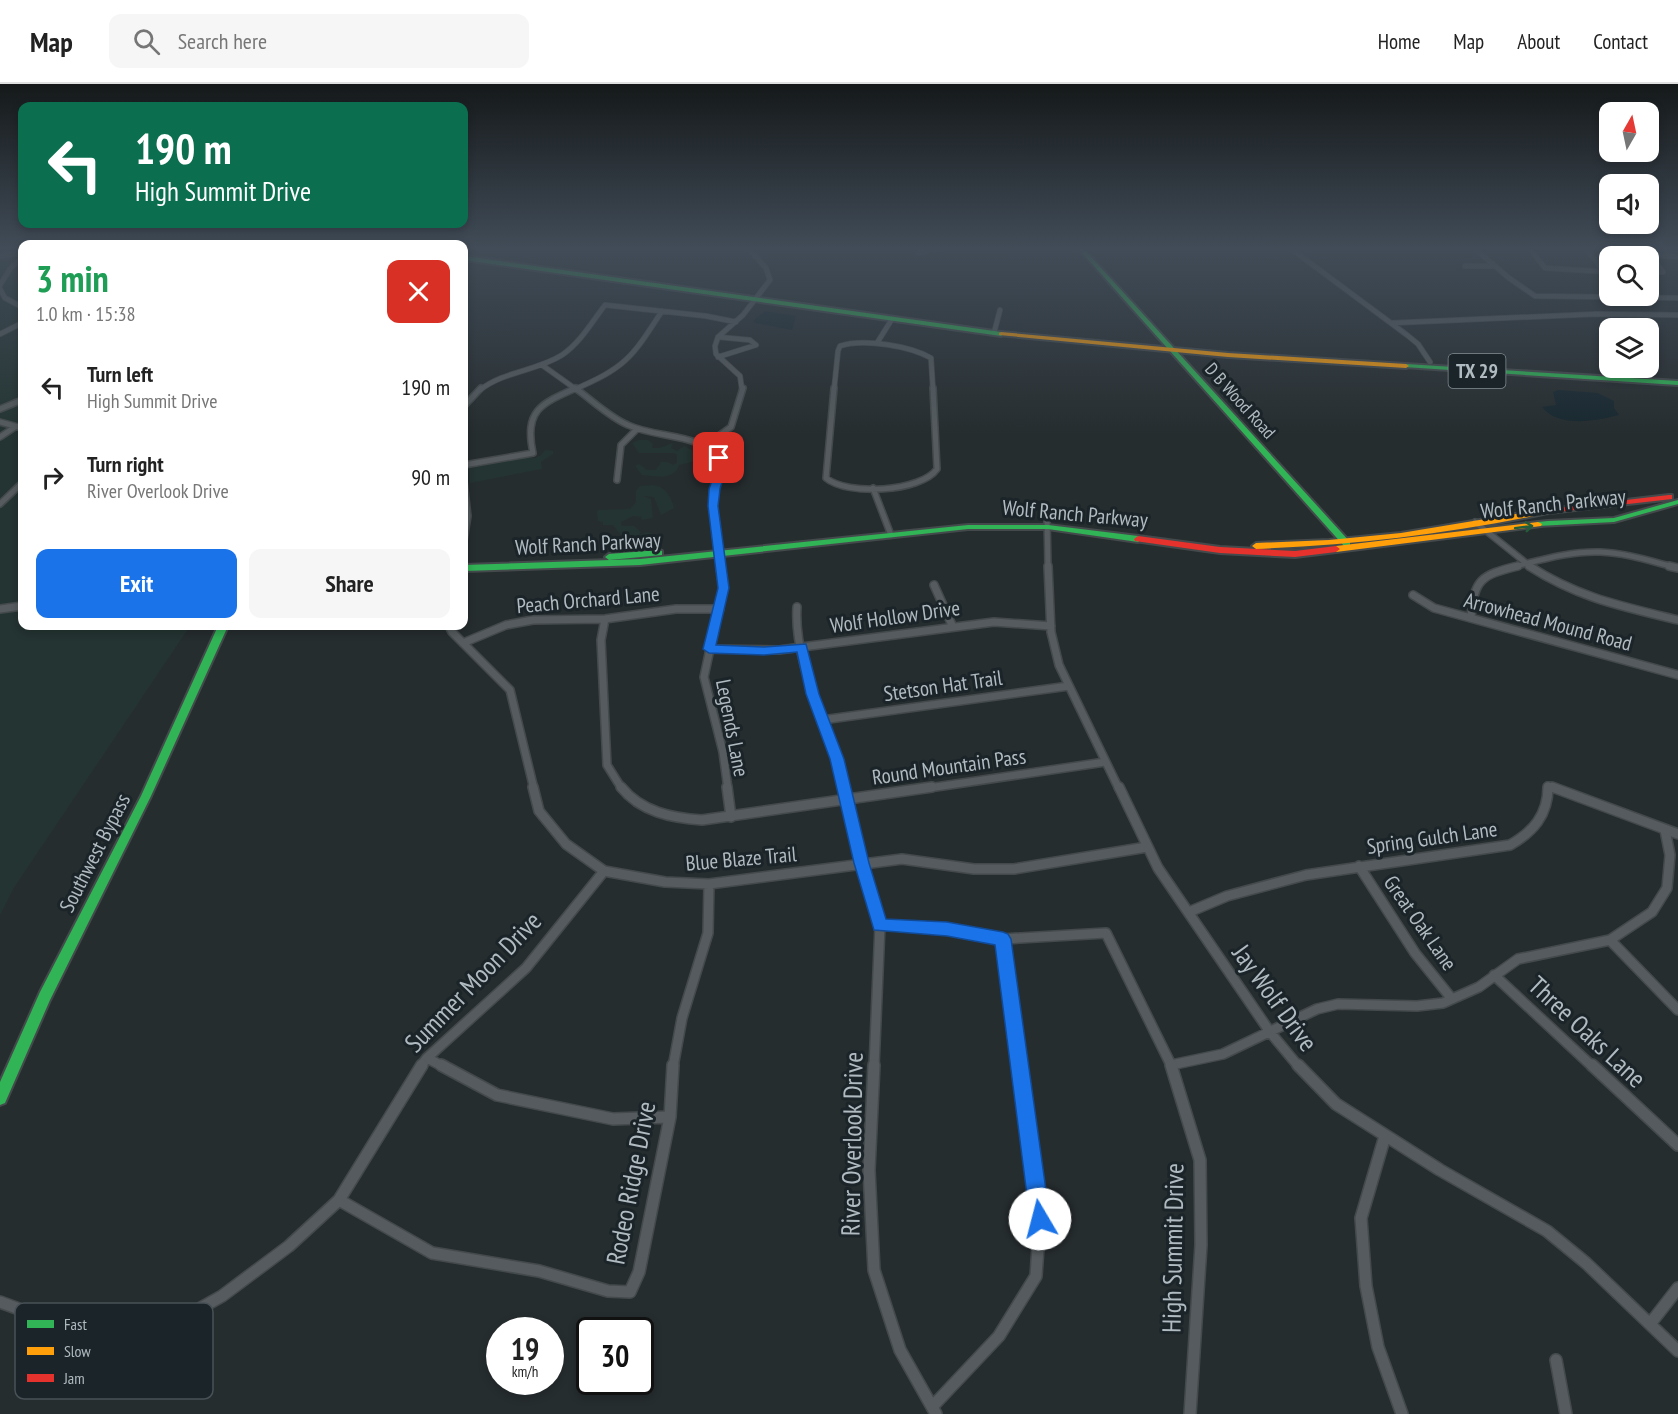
<!DOCTYPE html>
<html lang="en">
<head>
<meta charset="utf-8">
<style>
	:root { --surface:#fff; --page:#f6f6f6; --text:#222; --muted:#767676; --line:#e0e0e0; --accent:#1a73e8 }
	body { margin:0; font-family:"PT Sans Narrow",sans-serif; background:var(--page); color:var(--text); height:100vh; display:flex; flex-direction:column; font-size:22px; white-space:nowrap }
	* { box-sizing:border-box; margin:0 }
	p { font-size:20px; color:var(--muted) }
	.icon { flex:none; width:33px; height:33px; fill:none; stroke:currentColor; stroke-width:2; stroke-linecap:round; stroke-linejoin:round }
	.map { position:relative; flex:1; overflow:hidden }
	.drawer { position:absolute; left:18px; top:156px; width:450px; height:390px; display:flex; flex-direction:column; background:var(--surface); border-radius:12px; box-shadow:0 3px 9px #0003 }
	.drawer>* { flex:none }
	.guide { position:absolute; left:18px; top:18px; width:450px; height:126px; border-radius:12px; box-shadow:0 3px 9px #0003; background:#0b6e4f; color:#fff; overflow:hidden }
	.needle { width:39px; rotate:9deg }
	.controls { position:absolute; left:1599px; top:18px; display:grid; gap:12px }
	.controls a { display:grid; place-items:center; width:60px; height:60px; border-radius:12px; background:var(--surface); box-shadow:0 3px 9px #0003; font-size:30px }
	.speed { position:absolute; left:486px; top:1233px; display:flex; gap:12px; font-size:30px; font-weight:700; text-align:center }
	.speed>* { display:grid; place-content:center; width:78px; height:78px; border-radius:50%; background:var(--surface); box-shadow:0 3px 9px #0003; line-height:1 }
	.speed small { font-size:15px; font-weight:400 }
	.speed .limit { border:3px solid #111; border-radius:9px; background:#fff; color:#111 }
	.pin { position:absolute; display:grid; place-items:center; width:51px; height:51px; color:#fff; margin:-26px; border-radius:12px; box-shadow:0 3px 9px #0006 }
	.me { position:absolute; width:66px; margin:-33px; rotate:352deg; stroke-linejoin:round; filter:drop-shadow(0 0 4px #0008) }
	.turn { display:flex; align-items:center; gap:21px; height:126px; padding:0 18px; font-size:27px }
	.turn .icon { width:78px; height:78px; stroke-width:2.5 }
	.turn b { display:block; font-size:42px; line-height:51px }
	.round { display:grid; place-items:center; flex:none; width:63px; height:63px; border-radius:12px; background:var(--page) }
	.headline { display:flex; align-items:center; justify-content:space-between; height:102px; padding:0 18px }
	h1 { font-size:36px; font-weight:700; line-height:45px; color:#1e9e55 }
	.action { display:flex; gap:12px; margin-top:auto; padding:12px 18px }
	.action a { flex:1; height:69px; border-radius:12px; background:var(--accent); color:#fff; font-size:24px; font-weight:700; line-height:69px; text-align:center }
	.action a+a { background:var(--page); color:var(--text) }
	ul { padding:0; list-style:none }
	li { display:flex; align-items:center; gap:18px; height:90px; padding:0 18px }
	li div { flex:1 }
	li b { display:block; font-size:22px }
	li em { font-style:normal }
	header { display:flex; align-items:center; gap:36px; box-sizing:border-box; height:84px; padding:0 30px; background:var(--surface); border-bottom:2px solid var(--line) }
	header strong { font-size:28px }
	nav { display:flex; gap:33px; margin-inline-start:auto; font-size:21px }
	.search { width:420px; height:54px; background:var(--page); display:flex; align-items:center; gap:15px; box-sizing:border-box; padding:0 21px; border-radius:12px; color:var(--muted); font-size:22px }
	.map>svg:first-child { display:block }
	.green { fill:#243432 }
	.water { fill:#18282f }
	.lines { fill:none; stroke-linecap:round; stroke-linejoin:round }
	.street-far4-casing { stroke:#444a4c; stroke-width:6 }
	.street-far3-casing { stroke:#444a4c; stroke-width:8 }
	.street-far2-casing { stroke:#444a4c; stroke-width:10 }
	.street-far1-casing { stroke:#444a4c; stroke-width:12 }
	.street-casing { stroke:#444a4c; stroke-width:14 }
	.fast-casing { stroke:#444a4c; stroke-width:4 }
	.slow-casing { stroke:#444a4c; stroke-width:4 }
	.jam-casing { stroke:#444a4c; stroke-width:4 }
	.street-far4 { stroke:#555b5e; stroke-width:4.5 }
	.street-far3 { stroke:#555b5e; stroke-width:5 }
	.street-far2 { stroke:#555b5e; stroke-width:7 }
	.street-far1 { stroke:#555b5e; stroke-width:9 }
	.street { stroke:#555b5e; stroke-width:11 }
	.fast { fill:#30b455; fill-rule:evenodd }
	.slow { fill:#ff9f0a; fill-rule:evenodd }
	.jam { fill:#e5322d; fill-rule:evenodd }
	.oneway { stroke:#235e3b }
	.route { fill:#1a73e8; stroke:#114b97; stroke-width:1.5 }
	.labels { text-anchor:middle; stroke-width:6; stroke-linejoin:round; paint-order:stroke }
	.far-street-label { font-size:18px; fill:#b0bbc1; stroke:#1b2429 }
	.shield { fill:#1b2429; stroke:#838e93; stroke-width:1.5 }
	.shield-label { font-size:20px; font-weight:bold; fill:#b0bbc1 }
	.street-label { font-size:21px; fill:#b0bbc1; stroke:#1b2429 }
	.near-street-label { font-size:26px; fill:#b0bbc1; stroke:#1b2429 }
	.key { fill:#1b2429; stroke:#485157; stroke-width:1.5 }
	.key-label { font-size:16px; fill:#b0bbc1 }
</style>
</head>
<body>
<header>
<strong>Map</strong>
<div class="search"><svg class="icon" aria-label="search" viewBox="0 0 24 24"><circle cx="10" cy="10" r="6"/><path d="M15 15l6 6"/></svg>Search here</div>
<nav><a>Home</a><a>Map</a><a>About</a><a>Contact</a></nav>
</header>
<div class="map">
<svg width="1678" height="1330" viewBox="0 0 1678 1330">
	<rect width="100%" height="100%" fill="#262d2f"/>
	<!-- green -->
	<path class="green" d="M0,164h22v378h168l-177,263 -13,26z
		M639,356h9l5,4 -1,4h7l14,-5 -2,5 6,3 7,-5 13,7h9l-2,6 -25,6c-5,16 -24,11 -37,10l-7,-9 4,-2 8,6h9l5,-8h6l6,3 4,-2v-8l-3,-2h-35l-7,-10z
		M545,366l8,1v3l-12,8 1,7 -72,14 -1,-15 52,-10h14l6,-3z
		M652,401c13,1 19,11 22,23l-13,7 -7,-18 -11,-1 8,3 2,19 -11,2 -1,-3 -8,-1 -12,6 1,4h12l7,6 -2,3 8,-3 11,4c-11,6 -23,9 -33,1l1,-2h-5l-8,-10h-10v-3l-5,-1 -1,-9 2,-2 31,-1 6,-7v-11l4,-5z"/>
	<!-- water -->
	<path class="water" d="M765,227l31,5 -4,14 -37,-7 -2,-2z
		M1558,306l40,3 16,8v7l5,7c-23,6 -61,13 -77,-8l14,-2 -3,-13z"/>
	<g class="lines">
		<!-- street-far4 casing -->
		<g class="street-far4-casing">
			<path id="street-far4" d="M1290,164l117,87 11,9 12,18
				M1474,164l35,30 26,18 143,2
				M1529,164l16,20 65,4
				M1586,164l19,25
				M1645,164l18,24h-15
				M919,169l17,-5
				M1651,171l27,2
				M0,172l22,-3
				M1465,182h30
				M0,201l10,-16 12,-12
				M0,205l5,9 17,9
				M1391,239l206,-9 81,1
				M994,249l6,-23
				M0,250l22,-11
				M718,253l32,3 6,5 -38,12
				M877,259l15,-24
				M542,281l35,25
				M480,306c24,-19 57,-19 82,-35 18,-12 30,-33 43,-50l101,11 30,6
				M573,306c53,-23 58,-31 89,-79
				M742,306l-2,-14 -24,-22 -1,-8 3,-9 25,-22 27,-35 -4,-12 -18,-20
				M834,306l4,-39 2,-5c23,-8 70,0 91,12l2,32"/>
		</g>
		<!-- street-far3 casing -->
		<g class="street-far3-casing">
			<path id="street-far3" d="M575,304c17,12 34,29 53,37 30,14 73,7 93,36l-8,45 7,61
				M834,304l-8,90c21,18 95,14 111,-9l-4,-81
				M464,322l17,-18
				M0,325l22,-9
				M0,338l22,6
				M0,353l15,-10
				M706,361l25,-18 12,-39
				M464,381l69,-12c-9,-42 7,-49 43,-65
				M617,396l4,-35 16,-16
				M464,398l4,34 -4,24
				M873,404l18,47
				M0,420l22,-21
				M1047,435l1,48
				M1475,438l56,45
				M1512,483c29,-7 58,-16 88,-15 26,1 50,9 74,15"/>
		</g>
		<!-- street-far2 casing -->
		<g class="street-far2-casing">
			<path id="street-far2" d="M720,482l3,22 -19,89 19,75 5,37
				M1048,482l3,66 8,33 60,124
				M1529,482c50,32 92,40 149,54
				M1669,482l9,2
				M934,501l18,40
				M1413,511l21,13 244,67
				M797,523c-4,56 34,126 47,182
				M0,525l22,-3
				M1471,534c3,-39 10,-43 47,-52
				M605,535l-4,21 6,125 15,24
				M449,542l3,6 58,58 24,99
				M463,559l43,-18 27,-5 72,-1 71,-10h44
				M709,565l70,1 215,-28 57,4
				M822,636l247,-34
				M922,705l183,-27
				M1548,705v-3l8,3"/>
		</g>
		<!-- street-far1 casing -->
		<g class="street-far1-casing">
			<path id="street-far1" d="M533,703l6,24 27,33 38,27 61,11 44,2 193,-25 72,10h40l133,-22
				M621,703c20,25 51,31 81,33l230,-33
				M727,703l4,30
				M844,703l17,76 19,62 -6,142
				M1119,703l39,81 112,164 29,35
				M1552,703l126,47
				M1359,782l56,87 37,46
				M1189,828l38,-16 79,-21 204,-30c23,-13 38,-30 38,-58
				M880,841l67,4 56,10 103,-6 66,134
				M1003,855l17,128
				M1610,856l68,70
				M1494,891l99,92
				M427,974l17,9
				M1171,981l52,-11 94,-45 21,-5 79,2 26,-3 36,-16 39,-28 92,-19 42,-28 15,-24 3,-33 -5,-25
				M420,983l7,-9 99,-90 78,-97
				M673,983l9,-49 26,-85 1,-49"/>
		</g>
		<!-- street casing -->
		<g class="street-casing">
			<path id="street" d="M441,981l56,30 116,24 57,-2
				M874,981l-5,105 5,100 26,80 36,64
				M1171,981l29,95 1,85 -11,169
				M1298,981l38,39 104,66 107,61 39,32 92,88
				M1592,981l86,80
				M1385,1052l-24,82 5,68 12,61 24,67
				M339,1116l93,53 107,18 69,20 22,1 9,-20 31,-155 3,-52
				M0,1218l79,29 33,2 38,-4 33,-11 39,-22 67,-50 50,-46 83,-135
				M1650,1240l28,-36
				M1556,1276l10,54
				M932,1323l67,-71 37,-60 4,-57 -20,-154"/>
		</g>
		<!-- fast casing -->
		<g class="fast-casing">
			<path id="fast" d="M1078,164h5l267,294v4h-6z
				M464,172l537,76 3,2 -3,2 -537,-76z
				M1406,280l272,17v4l-274,-18 -1,-1z
				M1678,416v4l-64,18 -76,4 -4,-2 4,-2 10,-1 66,-3z
				M968,441h80l90,11 4,3 -4,3 -90,-13h-80l-328,36 -176,6v-6l176,-6z
				M659,466l3,1v4l-53,5 -4,-3 4,-3z
				M218,542h10l-77,170 -101,204 -45,103 -5,2v-23l40,-90 101,-196z"/>
		</g>
		<!-- slow casing -->
		<g class="slow-casing">
			<path id="slow" d="M1001,248l227,21 178,11 3,2 -3,2 -178,-11 -229,-22v-2z
				M1540,426l4,2 -1,2c-95,20 -190,31 -287,35l-4,-3 4,-3 73,-3 72,-7z
				M1538,438l4,2 -1,2 -205,26 -4,-3 4,-3z"/>
		</g>
		<!-- jam casing -->
		<g class="jam-casing">
			<path id="jam" d="M1669,411h3v4l-132,15 -4,-2 4,-2z
				M1138,452l82,11 75,4 41,-5 4,3 -4,3 -41,5 -75,-4 -85,-12 -1,-2z"/>
		</g>
		<!-- street-far4 -->
		<use href="#street-far4" class="street-far4"/>
		<!-- street-far3 -->
		<use href="#street-far3" class="street-far3"/>
		<!-- street-far2 -->
		<use href="#street-far2" class="street-far2"/>
		<!-- street-far1 -->
		<use href="#street-far1" class="street-far1"/>
		<!-- street -->
		<use href="#street" class="street"/>
		<!-- fast -->
		<use href="#fast" class="fast"/>
		<!-- slow -->
		<use href="#slow" class="slow"/>
		<!-- jam -->
		<use href="#jam" class="jam"/>
	</g>
	<!-- one-way arrows -->
	<defs><path id="oneway-shaft" d="M-6 0H5M1.5-3L5.5 0L1.5 3" fill="none" stroke-width="1.6" stroke-linecap="round" stroke-linejoin="round" transform="scale(1.5)"/></defs>
	<use class="oneway" href="#oneway-shaft" transform="translate(1524 443) rotate(-7)"/>
	<!-- sky -->
	<linearGradient id="sky" x2="0" y2="1"><stop stop-color="#15191a"/><stop offset="0.47" stop-color="#414c58"/><stop offset="1" stop-color="#414c58" stop-opacity="0"/></linearGradient>
	<rect width="1678" height="350" fill="url(#sky)"/>
	<!-- route -->
	<path class="route" d="M716,371h7l3,14 -6,20 -2,17 11,82 -13,57 48,2 42,-3 13,50 25,65 25,104 17,56 61,3 56,10 5,2 3,5 39,280 -3,7 -7,3 -7,-3 -3,-7 -35,-274 -48,-9 -73,-6 -20,-67 -24,-104 -24,-65 -9,-42 -33,3 -55,-2 -6,-4 15,-61 -10,-82 1,-17 7,-20z"/>
	<g class="labels">
		<!-- far-street labels -->
		<g class="far-street-label">
			<text transform="translate(1240 317) rotate(48)" y="6">D B Wood Road</text>
		</g>
		<!-- shield labels -->
		<rect class="shield" x="1448.5" y="270" width="57" height="34" rx="4.5"/>
		<g class="shield-label">
			<text x="1477" y="294">TX 29</text>
		</g>
		<!-- street labels -->
		<g class="street-label">
			<text transform="translate(1553 420) rotate(-6)" y="7">Wolf Ranch Parkway</text>
			<text transform="translate(1075 430) rotate(5)" y="7">Wolf Ranch Parkway</text>
			<text transform="translate(588 460) rotate(-3)" y="7">Wolf Ranch Parkway</text>
			<text transform="translate(588 516) rotate(-5)" y="7">Peach Orchard Lane</text>
			<text transform="translate(895 533) rotate(-8)" y="7">Wolf Hollow Drive</text>
			<text transform="translate(1548 538) rotate(15)" y="7">Arrowhead Mound Road</text>
			<text transform="translate(943 602) rotate(-8)" y="7">Stetson Hat Trail</text>
			<text transform="translate(732 644) rotate(79)" y="7">Legends Lane</text>
			<text transform="translate(949 683) rotate(-8)" y="7">Round Mountain Pass</text>
			<text transform="translate(1432 754) rotate(-8)" y="7">Spring Gulch Lane</text>
			<text transform="translate(95 769) rotate(-63)" y="7">Southwest Bypass</text>
			<text transform="translate(741 775) rotate(-5)" y="7">Blue Blaze Trail</text>
			<text transform="translate(1420 839) rotate(55)" y="7">Great Oak Lane</text>
		</g>
		<!-- near-street labels -->
		<g class="near-street-label">
			<text transform="translate(473 898) rotate(-46)" y="9">Summer Moon Drive</text>
			<text transform="translate(1275 914) rotate(54)" y="9">Jay Wolf Drive</text>
			<text transform="translate(1587 948) rotate(43)" y="9">Three Oaks Lane</text>
			<text transform="translate(852 1060) rotate(-89)" y="9">River Overlook Drive</text>
			<text transform="translate(631 1099) rotate(-79)" y="9">Rodeo Ridge Drive</text>
			<text transform="translate(1173 1164) rotate(-89)" y="9">High Summit Drive</text>
		</g>
	</g>
	<!-- legend -->
	<rect x="15" y="1219" width="198" height="96" rx="9" class="key"/>
	<rect x="27" y="1236" width="27" height="8" fill="#30b455"/>
	<rect x="27" y="1263" width="27" height="8" fill="#ff9f0a"/>
	<rect x="27" y="1290" width="27" height="8" fill="#e5322d"/>
	<g class="key-label">
		<text x="64" y="1246">Fast</text>
		<text x="64" y="1273">Slow</text>
		<text x="64" y="1300">Jam</text>
	</g>
</svg>
<div class="controls">
<a><svg class="needle" viewBox="-14 -14 28 28"><path d="M0-13l5 13h-10z" fill="#e53935"/><path d="M0 13l5-13h-10z" fill="#767676"/></svg></a>
<a><svg class="icon" aria-label="sound" viewBox="0 0 24 24"><path d="M4 9h4l5-4v14l-5-4H4zM17 9q2 3 0 6"/></svg></a>
<a><svg class="icon" aria-label="search" viewBox="0 0 24 24"><circle cx="10" cy="10" r="6"/><path d="M15 15l6 6"/></svg></a>
<a><svg class="icon" aria-label="layers" viewBox="0 0 24 24"><path d="M12 4l9 5-9 5-9-5zM3 14l9 5 9-5"/></svg></a>
</div>
<div class="speed"><div>19<small>km/h</small></div><div class="limit">30</div></div>
<div class="pin" style="left:719px;top:374px;background:#d93025"><svg class="icon" aria-label="arrive" viewBox="0 0 24 24"><path d="M6 21V4h12l-3 4 3 4H6"/></svg></div>
<svg class="me" style="left:1040px;top:1135px" viewBox="-20 -20 40 40"><circle r="19" fill="#fff"/><path d="M0-13L10 11 0 6-10 11z" fill="#1a73e8"/></svg>
<div class="guide">
<div class="turn"><svg class="icon" aria-label="left" viewBox="0 0 24 24"><path d="M17 20v-9H6M10 6l-5 5 5 5"/></svg><div><b>190 m</b>High Summit Drive</div></div>
</div>
<section class="drawer">
<div class="headline"><div><h1>3 min</h1><p>1.0 km · 15:38</p></div><a class="round" style="background:#d93025;color:#fff"><svg class="icon" aria-label="close" viewBox="0 0 24 24"><path d="M6 6l12 12M18 6L6 18"/></svg></a></div>
<ul>
<li><svg class="icon" aria-label="left" viewBox="0 0 24 24"><path d="M17 20v-9H6M10 6l-5 5 5 5"/></svg><div><b>Turn left</b><p>High Summit Drive</p></div><em>190 m</em></li>
<li><svg class="icon" aria-label="right" viewBox="0 0 24 24"><path d="M7 20v-9h11M14 6l5 5-5 5"/></svg><div><b>Turn right</b><p>River Overlook Drive</p></div><em>90 m</em></li>
</ul>
<div class="action"><a>Exit</a><a>Share</a></div>
</section>
</div>
</body>
</html>
